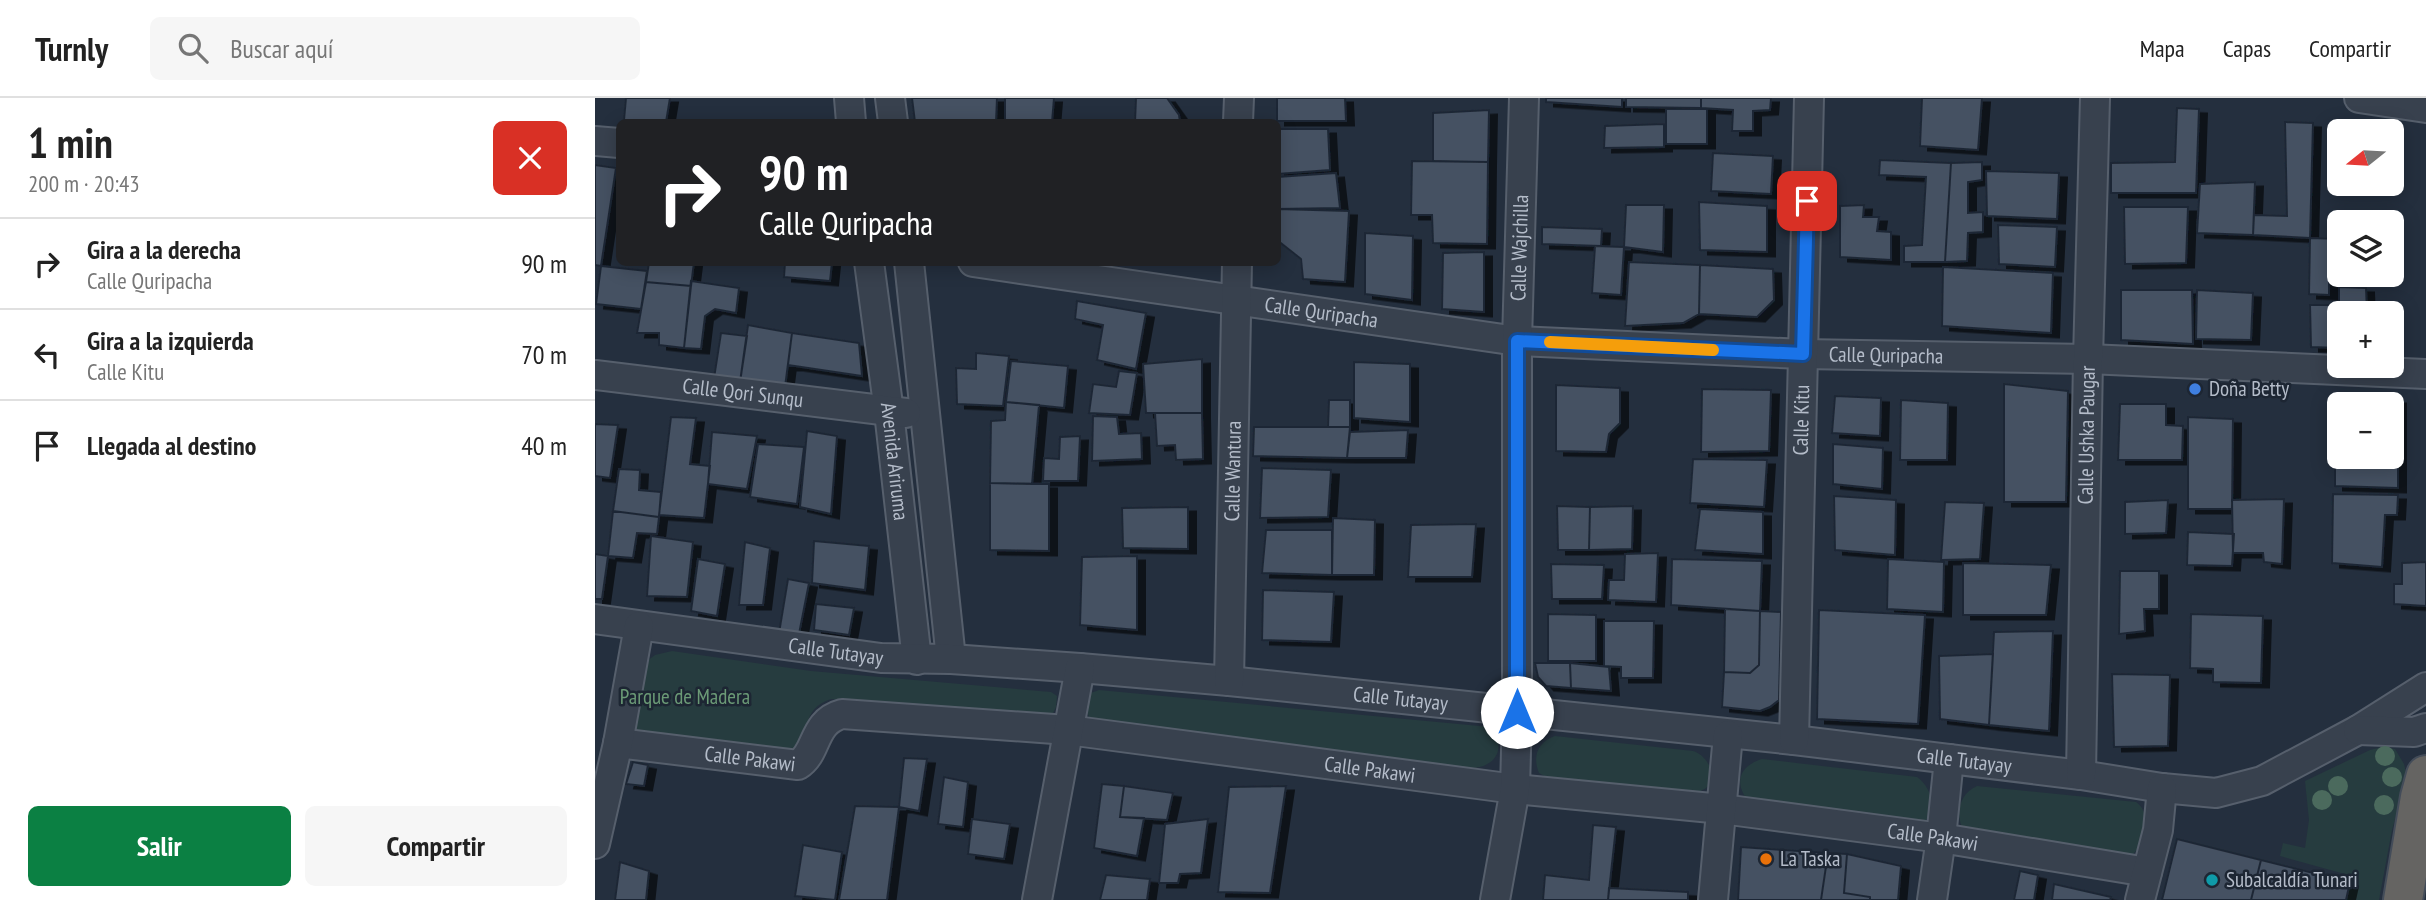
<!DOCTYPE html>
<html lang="es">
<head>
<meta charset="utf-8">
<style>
	:root { --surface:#fff; --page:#f6f6f6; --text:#222; --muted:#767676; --line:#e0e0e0; --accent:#0b8043 }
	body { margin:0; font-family:"PT Sans Narrow",sans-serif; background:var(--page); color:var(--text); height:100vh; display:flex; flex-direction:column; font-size:26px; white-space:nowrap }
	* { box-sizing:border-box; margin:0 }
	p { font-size:23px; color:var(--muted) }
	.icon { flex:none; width:38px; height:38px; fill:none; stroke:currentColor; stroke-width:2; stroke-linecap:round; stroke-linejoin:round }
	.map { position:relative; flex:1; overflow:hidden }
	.side { display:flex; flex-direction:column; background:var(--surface); width:595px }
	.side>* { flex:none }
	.banner { position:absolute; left:21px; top:21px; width:665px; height:147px; border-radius:10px; box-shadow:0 4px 18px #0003; background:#202124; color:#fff; overflow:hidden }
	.needle { width:46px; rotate:252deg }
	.fabs { position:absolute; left:1732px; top:21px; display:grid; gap:14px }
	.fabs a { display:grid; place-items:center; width:77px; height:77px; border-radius:10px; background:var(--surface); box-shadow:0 4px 18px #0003; font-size:35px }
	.pin { position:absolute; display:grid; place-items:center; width:60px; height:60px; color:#fff; margin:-30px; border-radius:14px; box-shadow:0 4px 10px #0006 }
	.me { position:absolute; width:77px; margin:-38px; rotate:0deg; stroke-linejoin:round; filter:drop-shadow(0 0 5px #0008) }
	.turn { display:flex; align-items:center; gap:24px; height:147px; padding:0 28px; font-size:32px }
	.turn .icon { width:91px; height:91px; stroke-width:2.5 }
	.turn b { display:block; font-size:49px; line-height:60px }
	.round { display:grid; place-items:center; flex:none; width:74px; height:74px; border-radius:10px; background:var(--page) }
	.headline { display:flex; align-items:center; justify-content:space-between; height:119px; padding:0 28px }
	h1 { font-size:42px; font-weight:600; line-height:52px }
	.primary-button { display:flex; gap:14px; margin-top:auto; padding:14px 28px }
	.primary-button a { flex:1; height:80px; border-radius:10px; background:var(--accent); color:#fff; font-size:28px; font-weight:600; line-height:80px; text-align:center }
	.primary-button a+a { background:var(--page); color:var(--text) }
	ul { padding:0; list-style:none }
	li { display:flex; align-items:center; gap:21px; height:91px; padding:0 28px; border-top:2px solid var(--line) }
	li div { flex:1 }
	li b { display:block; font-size:26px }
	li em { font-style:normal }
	header { display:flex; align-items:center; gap:42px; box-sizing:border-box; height:98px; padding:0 35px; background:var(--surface); border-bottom:2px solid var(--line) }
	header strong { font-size:33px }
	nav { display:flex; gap:38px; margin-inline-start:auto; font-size:24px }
	.search { width:490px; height:63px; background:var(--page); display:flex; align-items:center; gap:18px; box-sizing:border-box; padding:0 24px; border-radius:10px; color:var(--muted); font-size:26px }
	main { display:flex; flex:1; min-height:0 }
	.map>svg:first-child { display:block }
	.green { fill:#263c3f }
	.building { fill:#455162; stroke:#1f2835; stroke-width:2; fill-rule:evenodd; filter:url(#shadow) }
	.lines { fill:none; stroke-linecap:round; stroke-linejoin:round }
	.minor-casing { stroke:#565f6c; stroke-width:32 }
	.trunk-casing { stroke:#434c59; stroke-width:42 }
	.minor { stroke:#38414e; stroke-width:28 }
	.trunk { stroke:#656462; stroke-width:38 }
	.tree { fill:#4b6a5d }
	.route-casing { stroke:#114b97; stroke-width:18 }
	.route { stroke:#1a73e8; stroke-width:12 }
	.slow { stroke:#f59e0b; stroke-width:12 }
	.shop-dot { fill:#3f7fe0; stroke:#1d2633; stroke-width:2.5 }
	.food-dot { fill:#e8710a; stroke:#1d2633; stroke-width:2.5 }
	.culture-dot { fill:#0f9aa8; stroke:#1d2633; stroke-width:2.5 }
	.labels { text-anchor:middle; stroke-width:5; stroke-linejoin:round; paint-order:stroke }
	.street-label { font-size:21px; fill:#b4bcc9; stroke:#1d2633 }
	.poi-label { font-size:21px; fill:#b4bcc9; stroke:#1d2633; text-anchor:start }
	.park-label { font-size:21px; fill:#6b9a76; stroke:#1d2633 }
</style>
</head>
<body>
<header>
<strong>Turnly</strong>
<div class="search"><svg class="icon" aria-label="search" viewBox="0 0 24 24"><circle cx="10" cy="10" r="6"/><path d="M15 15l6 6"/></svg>Buscar aquí</div>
<nav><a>Mapa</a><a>Capas</a><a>Compartir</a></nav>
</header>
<main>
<section class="side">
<div class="headline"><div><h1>1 min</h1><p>200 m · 20:43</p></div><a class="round" style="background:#d93025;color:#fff"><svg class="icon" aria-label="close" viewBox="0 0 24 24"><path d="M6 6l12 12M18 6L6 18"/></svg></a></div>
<ul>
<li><svg class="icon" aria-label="right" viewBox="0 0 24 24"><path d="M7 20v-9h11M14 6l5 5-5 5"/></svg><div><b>Gira a la derecha</b><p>Calle Quripacha</p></div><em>90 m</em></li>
<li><svg class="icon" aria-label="left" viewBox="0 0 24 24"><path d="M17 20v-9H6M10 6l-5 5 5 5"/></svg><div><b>Gira a la izquierda</b><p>Calle Kitu</p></div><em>70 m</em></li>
<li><svg class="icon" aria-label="arrive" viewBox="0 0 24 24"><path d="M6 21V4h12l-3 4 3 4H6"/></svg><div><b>Llegada al destino</b></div><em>40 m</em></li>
</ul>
<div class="primary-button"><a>Salir</a><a>Compartir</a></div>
</section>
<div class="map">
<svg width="1831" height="802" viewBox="0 0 1831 802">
	<defs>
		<filter id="shadow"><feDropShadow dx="8" dy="4.5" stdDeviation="0" flood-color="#0009"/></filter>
	</defs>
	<rect width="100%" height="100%" fill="#242f3e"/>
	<!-- green -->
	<path class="green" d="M77,553l139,20 240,21 6,4 -1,11 -3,6 -7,2 -215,-16c-33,11 -17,36 -39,52l-156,-18 -4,-4 15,-68 8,-6z
		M504,592l391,37c19,22 4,43 -24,41l-371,-48 -6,-3 -4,-13 3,-10z
		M960,638l138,15c14,4 26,25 13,37 -1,1 -10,5 -11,5l-147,-15 -9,-5c-7,-17 -1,-31 16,-37z
		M1787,649l13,2 9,15 3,12 -15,54 -13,70h-33l6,-24 -72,-20 3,-13 22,5 4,-28 -4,-39 65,-31z
		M1167,661l155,18c14,10 21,31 7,45l-172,-17c-18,-18 -16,-38 10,-46z
		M1382,688l159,16c18,12 9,48 -8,55l-166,-30c-7,-16 -1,-34 15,-41z"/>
	<!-- building -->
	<path class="building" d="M31,0h44l-4,24 -42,-2z
		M317,0h85l-1,24h-81z
		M410,0h49l-2,24h-47z
		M541,0h31l12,17 1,7h-45z
		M682,0h68l1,23h-69z
		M951,0h76v9l-76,-5z
		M1031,0h75v10l-75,-1z
		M1106,0h70l-1,12 -17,1v20h-21l1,-21 -32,-2z
		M1327,0h60l-4,52 -58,-4z
		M1582,10l22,1 -3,84h-85v-30l64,-1z
		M1071,11h41v35h-41z
		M894,12l-1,52 -55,-1v-48z
		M1690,24l28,1 -3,115 -57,-3 1,-20 33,1z
		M1069,26v23l-60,1 1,-22z
		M683,31h50l2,41 -53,4z
		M1118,55l60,3 -2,38 -60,-3z
		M1285,62l71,3 -6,99h-41v-16l18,-1 4,-68 -47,-2z
		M817,63l76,1 -1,82 -54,-1 -1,-28h-21z
		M1387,64v18l-14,2v31l15,-1v20l-15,1 -1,28 -22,1 6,-99z
		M0,67l21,3 -15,98 -6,-1z
		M1391,73l73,2 -2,46 -70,-3z
		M741,75l4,35 -63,1v-32z
		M1660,84l-2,53 -56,-2 3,-49z
		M1104,104l68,4v46l-67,-2z
		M1031,107h38l-1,47 -39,-5z
		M1269,107l-1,12h16l-2,14 14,1v28l-51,-3v-51z
		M1529,109h64l-2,56 -61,1z
		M682,111l72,2 -4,71 -42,-3 -2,-20 -24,-19z
		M1403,127l59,2 -2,40 -56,-3z
		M947,129l60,2 -1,17 -59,-2z
		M770,135l48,3 -1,64 -47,-6z
		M1715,140l30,1v36h26v6l-37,-2v16l-20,-1z
		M1000,148l29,1 -3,48 -29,-2z
		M889,154v60l-42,-3 1,-56z
		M54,164h45l-3,24 -45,-4z
		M190,164h47l-2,19 -46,-4z
		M1034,164l71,3 -1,49 -16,9 -58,3z
		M1105,167l73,4 1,31 -17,17 -58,-3z
		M6,168l46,5 -6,38 -45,-5z
		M1348,169l110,6 -2,60 -109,-7z
		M96,183l48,7 -3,25 -21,-4 -10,7 -4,33 -17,-1z
		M51,184l45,4 -7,62 -25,-3v-12h-22z
		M1744,189l27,1 1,25h-27v35l-29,-1 -1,-42h29z
		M1526,192h71l1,54 -72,-4z
		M1602,192l56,3 -2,47 -55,-1z
		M482,203l69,12 -10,56 -39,-9 6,-35 -28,-6z
		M153,227l44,8 -7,54 -45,-5z
		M126,235l26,3 -7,46 -26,-4z
		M197,235l67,10 3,33 -74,-11z
		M381,255l33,3 -6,50 -46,-2 -1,-36 20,1z
		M607,261v54h-56l-3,-49z
		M416,263l57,5 -4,42 -58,-6z
		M759,264l56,2v58l-56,-4z
		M524,273l18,2 -7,42 -41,-2 4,-29 23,3z
		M1409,286l64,7 -2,111h-62z
		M961,287l64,3v35l-11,11 -3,18 -50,-1z
		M1107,291l69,1 -2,61 -68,1z
		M1240,298l46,2 -1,38 -48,-3z
		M1740,299l63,2v89l-63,-2zM1745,306h52v53h-52z
		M734,302h21v27h-22z
		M1306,302l47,3 -1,57h-47z
		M411,304l33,3 -7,79 -42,-1 1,-62 14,-1z
		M1525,306h46v21l17,1 -1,34h-64z
		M560,315h47l1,46 -27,1 -1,-15 -18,1z
		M498,318l24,1 2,17 22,-1 1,26 -50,2z
		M76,319l25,1 -6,46 20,2 -6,52 -45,-3z
		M1593,319l45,2 -1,90h-44z
		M0,326l23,1 -8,53 -15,-2z
		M659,329h96l-3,31 -94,-2z
		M813,332l-2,28h-59l3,-26z
		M212,333l30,5 -6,78 -31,-7z
		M117,334l45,4 -10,53 -39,-5z
		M485,338l-2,45h-35l1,-23 15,1 1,-22z
		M163,346l46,3 -7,57 -47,-7z
		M1238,346l50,4 -1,41 -49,-5z
		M1098,361l74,1 -3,47 -74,-4z
		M667,370l69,2 -3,47 -68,1z
		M24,371l21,1 -1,20 22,2 -2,25 -46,-6z
		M395,385l59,1v67l-59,-1z
		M1738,396l65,1 -1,20h-12l-3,52 -50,-4z
		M1239,398l62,4 -1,55 -60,-5z
		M1689,401l-2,65 -18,-2 -1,-9h-30l-1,-53z
		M1573,402l-2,33 -41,1v-32z
		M1350,404l39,1 -4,56 -39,1z
		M962,408l33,1 -1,43h-31z
		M1038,408l-1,43 -43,1 1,-43z
		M593,409v42l-65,-1 -1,-40z
		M1105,411l63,3v42l-68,-4z
		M18,413l46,6 -2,17 -20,-1 -4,25 -25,-2z
		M738,420l42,2 -1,55h-42z
		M881,426l-4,53h-64l3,-52z
		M671,432h66v45l-70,-2z
		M1593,434l46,2 -2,32 -45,-1z
		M56,438l42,6 -6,55 -40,-1z
		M219,443l55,5 -4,44 -53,-7z
		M150,444l25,6 -7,57h-24z
		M1063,455l-2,49 -48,-2 1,-20h15l1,-26z
		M0,456l13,2 -6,43h-7z
		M542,458v74l-57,-5 2,-68z
		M103,461l27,5 -8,52 -26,-5z
		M1077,461l90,2 -2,50 -89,-6z
		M1293,461l56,3 -1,50 -56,-3z
		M1831,464v44l-32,-2v-20h8v-21z
		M1368,465l88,2 -5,50h-83z
		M956,466l53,1 -2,34h-50z
		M1525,473h39v38h-15l1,22 -26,3z
		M193,481l21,4 -10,51 -20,-1z
		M668,492l71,2 -3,50 -69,-2z
		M221,506l38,4 -5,27 -35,-5z
		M1130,511l35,2 -1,54 -9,8 -26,-1z
		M1224,512l106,5 -7,109 -101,-5z
		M1165,513l21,1 -2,88 -9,7 -10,4 -38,-4 2,-35 26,1 9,-8z
		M953,516l48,1v46h-48z
		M1596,516l72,2 -2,67 -48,-1v-13l-23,-1z
		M1009,523h50l-1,57h-32v-11l-17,-1z
		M1458,533l-4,100 -60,-6 5,-93z
		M1398,556l-4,71 -49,-6 -1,-63z
		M940,565h35l1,25 -25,-2 -8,-9z
		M975,565l39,4 2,24 -40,-3z
		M1517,576l58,1 -2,71 -54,1z
		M309,660l23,1 -8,52 -20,-4z
		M38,664l15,3 -4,21 -18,-2z
		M349,679l24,5 -5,45 -25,-3z
		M507,686l22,2 -4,31 24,1 -7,38 -43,-8z
		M529,688l49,7 -6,27 -47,-3z
		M691,688l-16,107 -52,-1 11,-105z
		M260,708l44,1 -12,93h-48z
		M377,721l38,5 -6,35 -36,-5z
		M613,721l-7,54 -21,1 -2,9h-19l6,-59z
		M998,727l23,2 -8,73h-65l2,-25 44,5z
		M1582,741l84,21 -10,40h-89z
		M208,747l39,7 -7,48 -40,-4z
		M1146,749l87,6 -7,47h-83z
		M1233,755l19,1 -3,39 26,4v3h-49z
		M1252,756l54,12 -3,34h-28v-3l-26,-4z
		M1666,762l89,22 -4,18h-95z
		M25,764l29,9 -3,29h-31z
		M1425,773l18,4 -4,25h-20z
		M511,777l44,4 -3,21h-47z
		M1459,786l57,13 -1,3h-58z
		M1014,790l79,4v8h-80z"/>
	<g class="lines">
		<!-- minor casing -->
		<g class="minor-casing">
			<g id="minor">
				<path d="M254,0l2,24"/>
				<path d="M295,0l3,24"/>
				<path d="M1764,0l67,10"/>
				<path d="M643,24l1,-24"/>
				<path d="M0,43l24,2"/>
				<path id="s1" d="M274,164l20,150 28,248"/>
				<path d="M314,164l42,397"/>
				<path id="s2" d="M378,164l544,79 286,13 285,5 338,15"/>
				<path id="s3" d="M0,277l311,38"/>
				<path id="s4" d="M0,521l286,39 70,1 129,9 149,13 565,59 287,35 81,13 54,5 46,-12 96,-51 68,-43"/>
				<path id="s5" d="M634,583l8,-419"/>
				<path d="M1763,632l56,2 12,-4"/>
				<path id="s6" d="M1199,642l15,-642"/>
				<path id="s7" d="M23,645l180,22c20,-12 14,-43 44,-51l226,16 447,59 207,20 219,29 206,34"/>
				<path id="s8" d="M1486,677l7,-416 7,-261"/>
				<path d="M0,746l23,-101 21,-117"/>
				<path d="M442,802l43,-232"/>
				<path id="s9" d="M900,802l20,-111 2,-77v-371l7,-243"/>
				<path d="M1118,802l15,-165"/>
				<path d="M1337,802l9,-62 8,-79"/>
				<path d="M1545,802l18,-70 4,-42"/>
			</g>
		</g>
		<!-- trunk casing -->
		<g class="trunk-casing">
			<path id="trunk" d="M1808,802l17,-103 6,-22"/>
		</g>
		<!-- minor -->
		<use href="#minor" class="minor"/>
		<!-- trunk -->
		<use href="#trunk" class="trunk"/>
	</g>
	<!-- trees -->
	<g class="tree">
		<circle cx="1790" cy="658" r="10"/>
		<circle cx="1797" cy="679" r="10"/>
		<circle cx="1743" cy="688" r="10"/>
		<circle cx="1727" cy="702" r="10"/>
		<circle cx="1789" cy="707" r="10"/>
	</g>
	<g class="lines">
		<!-- route casing -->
		<g class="route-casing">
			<path id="route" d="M922,614v-371l286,13 4,-153"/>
		</g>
		<!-- route -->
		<use href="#route" class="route"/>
		<!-- slow -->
		<path class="slow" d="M955,244l163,8"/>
	</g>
	<!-- markers -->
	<circle class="shop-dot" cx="1600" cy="291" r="7"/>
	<circle class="food-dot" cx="1171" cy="761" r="7"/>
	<circle class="culture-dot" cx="1617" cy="782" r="7"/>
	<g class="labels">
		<!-- street labels -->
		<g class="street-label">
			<text dy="7" stroke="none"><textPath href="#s9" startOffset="654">Calle Wajchilla</textPath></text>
			<text dy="7" stroke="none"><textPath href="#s2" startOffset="352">Calle Quripacha</textPath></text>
			<text dy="7" stroke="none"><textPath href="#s2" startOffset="919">Calle Quripacha</textPath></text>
			<text dy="7" stroke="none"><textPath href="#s3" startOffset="149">Calle Qori Sunqu</textPath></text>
			<text dy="7" stroke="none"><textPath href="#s6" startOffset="320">Calle Kitu</textPath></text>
			<text dy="7" stroke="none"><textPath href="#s8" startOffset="340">Calle Ushka Paugar</textPath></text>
			<text dy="7" stroke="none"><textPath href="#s1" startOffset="201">Avenida Ariruma</textPath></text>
			<text dy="7" stroke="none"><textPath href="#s5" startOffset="210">Calle Wantura</textPath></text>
			<text dy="7" stroke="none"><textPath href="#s4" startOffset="243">Calle Tutayay</textPath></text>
			<text dy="7" stroke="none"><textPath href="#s4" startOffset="810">Calle Tutayay</textPath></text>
			<text dy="7" stroke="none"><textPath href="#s7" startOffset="133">Calle Pakawi</textPath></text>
			<text dy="7" stroke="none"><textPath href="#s4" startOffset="1377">Calle Tutayay</textPath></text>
			<text dy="7" stroke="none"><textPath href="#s7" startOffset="782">Calle Pakawi</textPath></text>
			<text dy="7" stroke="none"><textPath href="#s7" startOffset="1349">Calle Pakawi</textPath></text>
		</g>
		<!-- poi labels -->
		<g class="poi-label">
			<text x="1614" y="298">Doña Betty</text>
			<text x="1185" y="768">La Taska</text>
			<text x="1631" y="789">Subalcaldía Tunari</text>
		</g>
		<!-- park labels -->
		<g class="park-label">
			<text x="90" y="606">Parque de Madera</text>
		</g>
	</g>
</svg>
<div class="fabs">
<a><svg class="needle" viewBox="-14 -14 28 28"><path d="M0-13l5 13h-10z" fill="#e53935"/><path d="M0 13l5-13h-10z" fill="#767676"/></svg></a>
<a><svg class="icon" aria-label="layers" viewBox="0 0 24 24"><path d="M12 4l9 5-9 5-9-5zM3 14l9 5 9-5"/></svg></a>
<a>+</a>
<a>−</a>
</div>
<div class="pin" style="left:1212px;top:103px;background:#d93025"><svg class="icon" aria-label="arrive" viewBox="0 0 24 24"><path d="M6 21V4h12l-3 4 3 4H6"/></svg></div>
<svg class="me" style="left:922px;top:614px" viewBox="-20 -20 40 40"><circle r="19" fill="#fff"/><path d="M0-13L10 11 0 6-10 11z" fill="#1a73e8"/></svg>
<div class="banner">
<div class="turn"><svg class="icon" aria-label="right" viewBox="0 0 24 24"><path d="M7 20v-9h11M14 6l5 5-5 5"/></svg><div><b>90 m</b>Calle Quripacha</div></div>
</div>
</div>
</main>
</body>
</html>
